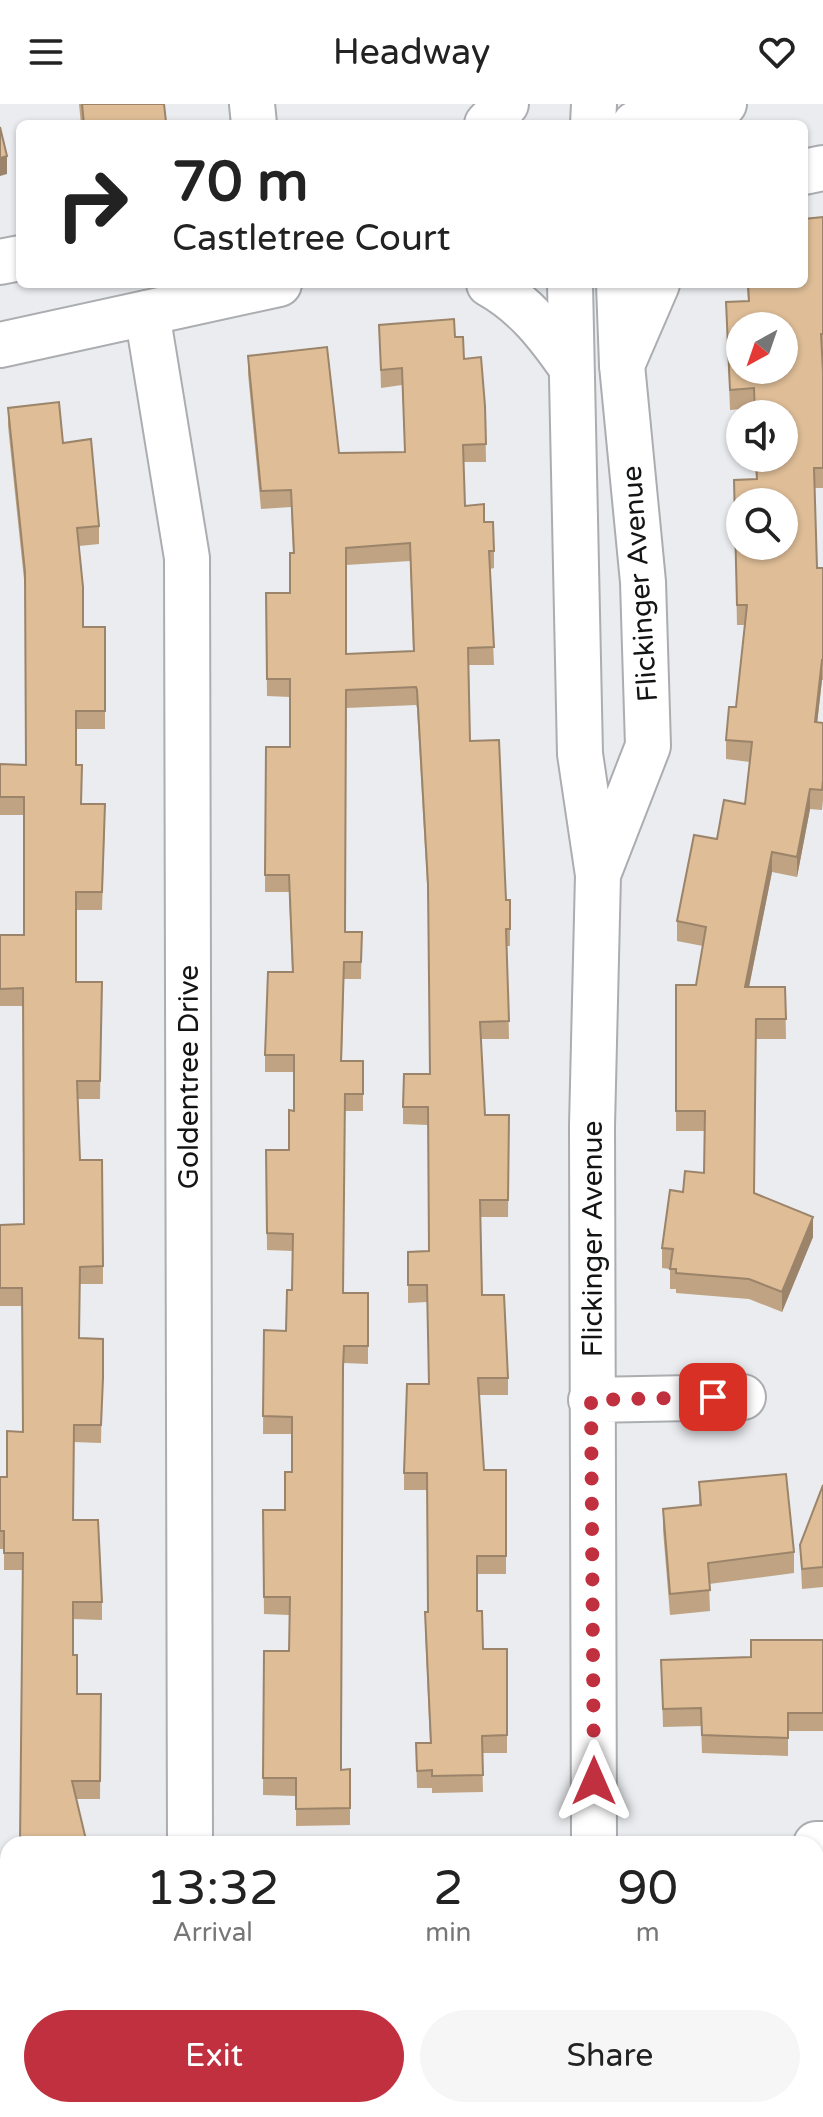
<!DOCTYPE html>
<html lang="en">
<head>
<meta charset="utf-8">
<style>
	:root { --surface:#fff; --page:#f6f6f6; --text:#222; --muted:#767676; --accent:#c0303f }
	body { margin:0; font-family:"Varela Round",sans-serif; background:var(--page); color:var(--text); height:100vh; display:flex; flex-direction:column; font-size:30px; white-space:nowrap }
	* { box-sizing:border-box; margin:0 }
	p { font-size:26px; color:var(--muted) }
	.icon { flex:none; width:44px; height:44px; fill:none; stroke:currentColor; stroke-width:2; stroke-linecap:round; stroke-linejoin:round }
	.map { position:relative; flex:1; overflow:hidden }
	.drawer { position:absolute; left:0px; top:1732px; width:824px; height:282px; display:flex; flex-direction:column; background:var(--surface); border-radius:24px 24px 0 0; box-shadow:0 2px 6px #0004 }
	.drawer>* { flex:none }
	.banner { position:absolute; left:16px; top:16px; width:792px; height:168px; border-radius:12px; box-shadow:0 2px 6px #0004; background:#fff; color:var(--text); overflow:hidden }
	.needle { width:52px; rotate:220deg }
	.buttons { position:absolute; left:726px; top:208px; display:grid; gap:16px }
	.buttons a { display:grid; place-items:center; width:72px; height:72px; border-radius:50%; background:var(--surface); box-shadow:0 2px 6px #0004; font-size:40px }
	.pin { position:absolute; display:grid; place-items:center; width:68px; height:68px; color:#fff; margin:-34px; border-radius:16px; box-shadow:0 4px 12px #0006 }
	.me { position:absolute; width:88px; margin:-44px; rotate:0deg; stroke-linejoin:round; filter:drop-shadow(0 0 6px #0008) }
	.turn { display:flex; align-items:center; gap:28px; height:168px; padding:0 24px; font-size:36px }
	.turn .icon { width:104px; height:104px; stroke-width:2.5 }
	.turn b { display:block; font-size:56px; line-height:68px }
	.eta { display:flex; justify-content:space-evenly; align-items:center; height:136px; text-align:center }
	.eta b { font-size:48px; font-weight:600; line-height:56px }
	.button { display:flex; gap:16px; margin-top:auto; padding:16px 24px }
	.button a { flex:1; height:92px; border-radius:48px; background:var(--accent); color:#fff; font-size:32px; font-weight:600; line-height:92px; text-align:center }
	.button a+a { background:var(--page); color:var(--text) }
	header { display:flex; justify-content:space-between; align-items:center; height:104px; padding:0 24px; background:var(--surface); font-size:36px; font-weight:600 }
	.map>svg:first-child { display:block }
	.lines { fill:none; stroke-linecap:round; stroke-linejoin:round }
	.minor-casing { stroke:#abadb0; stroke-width:48 }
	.major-casing { stroke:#abadb0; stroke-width:48 }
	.minor { stroke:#fff; stroke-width:44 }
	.major { stroke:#fff; stroke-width:44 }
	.wall { fill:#bfa382; fill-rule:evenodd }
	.shaded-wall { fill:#9b846a }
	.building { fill:#debd97; stroke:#9b846a; stroke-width:2; fill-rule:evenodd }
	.route { stroke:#c0303f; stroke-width:14; stroke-dasharray:0 25.2 }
	.labels { text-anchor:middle; stroke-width:8; stroke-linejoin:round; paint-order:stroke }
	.street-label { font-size:28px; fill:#131415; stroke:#fff }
</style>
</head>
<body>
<header><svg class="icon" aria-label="menu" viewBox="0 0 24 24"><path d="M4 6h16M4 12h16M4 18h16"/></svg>Headway<svg class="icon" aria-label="heart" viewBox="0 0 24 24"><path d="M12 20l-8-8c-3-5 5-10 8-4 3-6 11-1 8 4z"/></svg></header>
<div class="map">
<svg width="823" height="2013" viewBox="0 0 823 2013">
	<rect width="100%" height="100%" fill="#eaecef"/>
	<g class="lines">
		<!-- minor casing -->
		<g class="minor-casing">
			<path id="minor" d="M252,0l2,20
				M570,180l10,470 18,121 -6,251 2,718
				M147,209l40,245 3,1286
				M599,768l49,-126 -5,-164 -21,-217 -3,-81
				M591,1296l152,-3
				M816,1740h7
				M637,2006l1,7"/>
		</g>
		<!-- major casing -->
		<g class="major-casing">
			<path id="major" d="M487,20l19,-20
				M593,20l1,-20
				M635,20l89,-20
				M804,68l19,-4
				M0,158l20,-4
				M489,180c36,20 59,50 82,83
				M0,241l279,-61
				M622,261l35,-81"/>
		</g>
		<!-- minor -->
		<use href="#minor" class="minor"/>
		<!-- major -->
		<use href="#major" class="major"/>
	</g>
	<!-- wall -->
	<path class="wall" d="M79,0h87h-2l2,20h-85z
		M823,113v271h-8l2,80h6v112h-1l-5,43h6v77l-1,10 -12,-1 -13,68 -25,-5 -23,115h36l1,52h-30l-2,155 59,43 -31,75 -33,-13 -73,-6v-4h-6v-20l-8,-1v-20l21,-56 21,-19 1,-42h-29v-146h20l7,-39 -26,-5v-20l40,-82 28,-35 5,-42 -24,-3v-19l10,-33 9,-82h-8l-3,-145 22,-1 -1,-21h29l-30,-50 -24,2 -4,-108 22,-1 -1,-17h57z
		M379,221l76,12 30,69 1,56h-23l2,44 19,16 10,29v17l-4,1 4,96h-25l1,76 36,159h4v46h-3l2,93h-28l4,76h24l-1,102h-28l2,78 26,83v17h-29l5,75h22v104h-29v37l6,38h24v104h-25l1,39 -51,1v-5h-15l-1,-45h14l-5,-113v-18h3l-1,-122h-23v-17l25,-89 -2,-82 -19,1v-51l21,-1 -1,-126 -25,-1v-17l27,-33 -2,-172 -11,-194 -1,-3 -70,3 -1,224h17l-1,47h-17l-2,82h21v50h-18l-2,182h25v71l-24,-1 -1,21 -2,366v20l9,-1v56l-54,1v-30l-33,-1 1,-144h25v-36l-25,-1 -1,-104h22l7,-38v-38h-29l1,-104 22,1 6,-41 1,-39 -26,-1 -1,-100h23l5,-39v-39h-29v-17l27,-83 -3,-80h-24l1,-145h24v-50l-23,-1 -1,-103h24l3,-40 -2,-46 -30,2 -13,-135v-18l91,97 66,-1 -3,-67 -21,3zM410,457l3,90 -67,3v-89z
		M8,304l55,35 36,83v18l-20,2 4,81h22v102h-29v36l6,39 23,18 -3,88h-26v72h26l-2,117h-22l2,61 23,106v18h-23l-1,54 24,1 -2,104 -27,-1v78l28,82v18l-29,-1v36l4,39h24l-1,105h-24l-53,-229h-19v-21h-4v-72h7l16,-45 -1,-126h-22v-81l24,-1 -1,-218h-23v-71h24v-120h-24v-51l26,1 -1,-176 -17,-163z
		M699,1378l95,70v21l-85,11 1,27 -40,4 -7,-85v-21l36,-3z
		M823,1381v102l-21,2 -2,-44z
		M823,1536v91h-35v25l-86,-3 -1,-27 -38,1 -2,-67 90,-3z"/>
	<!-- shaded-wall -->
	<path class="shaded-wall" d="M7,52v18l-7,2v-18z
		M822,556v20l-7,62v-20z
		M810,685v20l-13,68v-20z
		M772,748v20l-27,135v-20z
		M813,1113v20l-31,75v-20z"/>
	<!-- building -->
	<path class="building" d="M82,0h82l2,18 -16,2h-66z
		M0,23l7,29 -7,2z
		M823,113v117h-2l2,38v96h-9l3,100h6v92h-1l-7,62 8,1v57l-1,10 -12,-1 -13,68 -25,-5 -27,135h40l1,32h-30l-2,174 59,24 -31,75 -33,-13 -73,-6v-4h-6l3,-20 -11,-1 8,-58 13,2 2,-21 19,2 1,-62h-29v-126h20l10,-58 -29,-6 17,-86 23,4 7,-39 21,4 7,-62 -26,-2 3,-33h7l11,-102h-10l-3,-125 23,-1 -1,-21h28v-44h-29l-1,-26 -24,2 -4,-88 23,-1 -1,-17h56v-65zM740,222h44v44h-44zM740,398h44v44h-44z
		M454,215l1,18h8l1,22 17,-2 4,49 1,38 -23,1 2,61 19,-2v18h9l1,29h-5l5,96 -26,1 2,93 29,-1 7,160h4v29h-4l3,92 -29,1 5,93h24l-1,85h-28l2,95h22l4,83h-30l6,92h22v86h-29v55h5l1,38h24v86l-25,1 1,39 -51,1v-6l-15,1 -1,-28h15l-6,-131h3l-1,-139h-23l3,-89h22l-2,-99h-19v-33l21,-1 -1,-144h-25l1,-33h26l-2,-190 -11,-194 -1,-3 -70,3 -1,242h17l-1,30h-17l-3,99h22v33h-18l-2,199h25v53h-24l-1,21 -2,381v22l9,-1v39l-54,1v-31h-33l1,-127h25l1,-54h-26l-1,-87h22v-38h7v-55l-29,-1 1,-86 22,1 1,-41h5l1,-56 -26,-1 -1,-83h23v-40l5,1v-56h-29l3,-83h25l-4,-97h-24l1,-128h24v-68h-23l-1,-86h24v-40h4l-3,-63 -30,1 -13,-135 79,-9 12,106 66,-1 -3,-84 -21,2 -2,-45zM410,439l4,108 -68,3v-106z
		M59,298l4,41 28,-4 8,87 -22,2 6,59v40h22v84h-29v54h6l-1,39h24l-3,88h-26v90h26l-2,99h-23l3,79h22l1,106 -23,1 -1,71 24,1v39l-2,47h-27l-1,95h25l4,82h-29v53h4v39h24l-1,87h-28l15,63h-67l3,-291h-19v-22h-4v-54h7v-46l16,1 -1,-144h-22v-63l24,-1 -1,-236 -23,1v-54h24v-138h-24v-33l26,1 -1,-193 -17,-164z
		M786,1370l8,78 -86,11 2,27 -40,4 -7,-85 38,-4 -2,-23z
		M823,1381v82l-21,2 -2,-24z
		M751,1536h72v73h-35v25l-86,-3 -1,-27 -38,1 -2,-49 90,-3z
		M823,1967v46h-95l-1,-7h89v-38z
		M211,2006h351v7h10h-361z"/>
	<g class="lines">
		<!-- route -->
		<path class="route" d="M594,1677l-3,-381 122,-3"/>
	</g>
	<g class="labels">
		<!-- street labels -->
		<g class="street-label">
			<text transform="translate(639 480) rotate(-94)" y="10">Flickinger Avenue</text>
			<text transform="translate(188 973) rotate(-90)" y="10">Goldentree Drive</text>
			<text transform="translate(592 1135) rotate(-90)" y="10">Flickinger Avenue</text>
		</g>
	</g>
</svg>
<div class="buttons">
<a><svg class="needle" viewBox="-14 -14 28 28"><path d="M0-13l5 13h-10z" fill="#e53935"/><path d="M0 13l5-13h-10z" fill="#767676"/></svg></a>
<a><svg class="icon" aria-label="sound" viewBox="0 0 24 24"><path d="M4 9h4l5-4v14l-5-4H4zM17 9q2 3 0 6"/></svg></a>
<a><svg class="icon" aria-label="search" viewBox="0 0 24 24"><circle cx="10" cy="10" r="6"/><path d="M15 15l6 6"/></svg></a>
</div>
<div class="pin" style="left:713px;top:1293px;background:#d93025"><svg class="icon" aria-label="arrive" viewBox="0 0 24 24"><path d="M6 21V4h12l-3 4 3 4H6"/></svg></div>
<svg class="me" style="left:594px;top:1677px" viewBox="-20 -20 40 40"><path d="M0-17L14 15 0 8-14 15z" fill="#c0303f" stroke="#fff" stroke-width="4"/></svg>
<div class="banner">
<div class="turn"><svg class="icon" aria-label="right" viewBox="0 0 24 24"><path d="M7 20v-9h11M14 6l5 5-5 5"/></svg><div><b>70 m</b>Castletree Court</div></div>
</div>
<section class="drawer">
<div class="eta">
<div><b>13:32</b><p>Arrival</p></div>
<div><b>2</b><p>min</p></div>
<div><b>90</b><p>m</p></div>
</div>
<div class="button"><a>Exit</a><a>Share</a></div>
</section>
</div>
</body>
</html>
